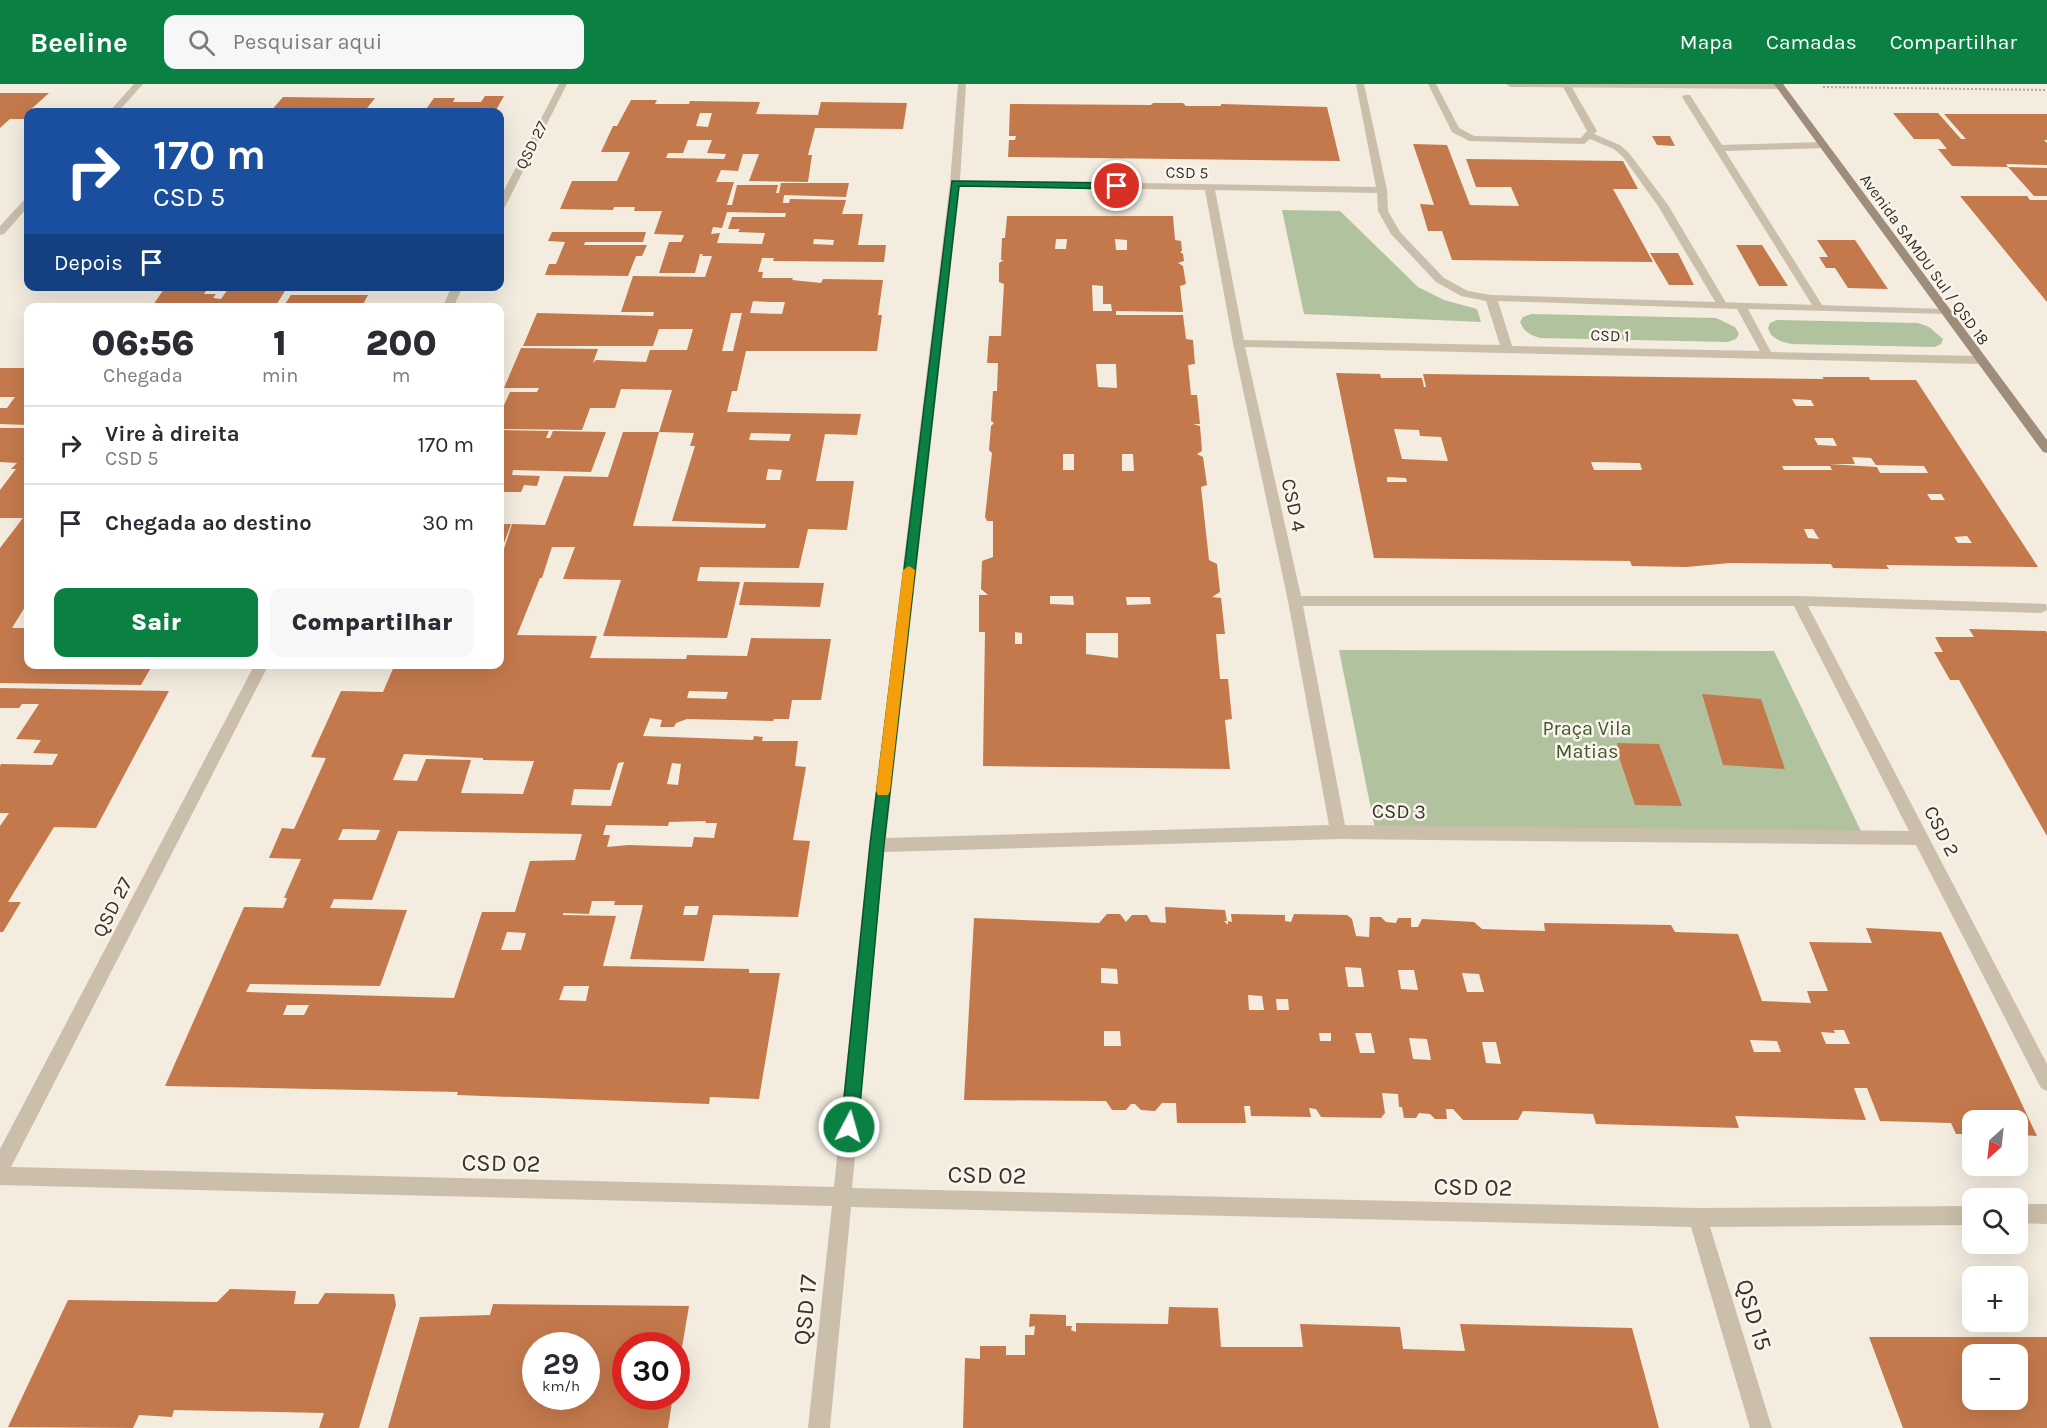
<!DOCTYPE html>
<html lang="pt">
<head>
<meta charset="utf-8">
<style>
	:root { --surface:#fff; --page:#f7f7f7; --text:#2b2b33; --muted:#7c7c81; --line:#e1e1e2; --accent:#0b8043 }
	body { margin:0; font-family:Karla,sans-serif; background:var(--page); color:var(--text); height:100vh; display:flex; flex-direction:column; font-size:22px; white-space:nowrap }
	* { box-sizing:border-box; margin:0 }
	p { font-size:20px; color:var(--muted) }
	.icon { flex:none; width:33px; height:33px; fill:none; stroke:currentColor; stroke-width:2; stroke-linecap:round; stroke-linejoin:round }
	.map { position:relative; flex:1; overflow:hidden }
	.drawer { position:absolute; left:24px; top:219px; width:480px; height:366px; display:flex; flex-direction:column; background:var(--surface); border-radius:12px; box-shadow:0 6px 24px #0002 }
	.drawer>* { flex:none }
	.guide { position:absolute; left:24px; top:24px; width:480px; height:183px; border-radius:12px; box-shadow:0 6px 24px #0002; background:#1a4fa0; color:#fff; overflow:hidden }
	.needle { width:39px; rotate:207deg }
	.buttons { position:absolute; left:1962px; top:1026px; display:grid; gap:12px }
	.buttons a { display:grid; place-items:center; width:66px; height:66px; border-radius:12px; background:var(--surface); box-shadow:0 6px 24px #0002; font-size:30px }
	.speed { position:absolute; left:522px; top:1248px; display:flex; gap:12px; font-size:30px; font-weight:700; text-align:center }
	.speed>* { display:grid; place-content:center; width:78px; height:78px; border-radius:50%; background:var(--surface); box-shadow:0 6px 24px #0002; line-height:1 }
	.speed small { font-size:15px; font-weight:400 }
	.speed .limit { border:9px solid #d22; background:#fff; color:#111 }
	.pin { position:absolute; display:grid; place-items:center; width:51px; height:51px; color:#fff; margin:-26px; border:3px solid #fff; border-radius:50%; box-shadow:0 2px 6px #0007 }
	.me { position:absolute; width:66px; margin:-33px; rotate:6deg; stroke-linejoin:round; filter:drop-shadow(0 0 4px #0008) }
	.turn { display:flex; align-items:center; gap:21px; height:126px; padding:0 30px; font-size:27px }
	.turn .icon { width:78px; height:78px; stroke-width:2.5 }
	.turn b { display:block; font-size:42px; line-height:51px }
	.then { display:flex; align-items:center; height:57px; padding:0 30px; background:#0003; gap:12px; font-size:22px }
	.eta { display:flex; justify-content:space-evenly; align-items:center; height:102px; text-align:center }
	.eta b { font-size:36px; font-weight:800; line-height:42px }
	.button { display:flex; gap:12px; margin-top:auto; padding:12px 30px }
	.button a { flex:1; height:69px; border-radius:12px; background:var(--accent); color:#fff; font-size:24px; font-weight:800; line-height:69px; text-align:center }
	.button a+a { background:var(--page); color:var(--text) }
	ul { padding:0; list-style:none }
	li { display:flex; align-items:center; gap:18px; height:78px; padding:0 30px; border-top:2px solid var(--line) }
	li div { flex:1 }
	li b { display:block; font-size:22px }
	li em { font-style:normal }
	header { display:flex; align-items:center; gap:36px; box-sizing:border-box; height:84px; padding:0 30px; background:var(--accent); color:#fff }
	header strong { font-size:28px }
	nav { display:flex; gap:33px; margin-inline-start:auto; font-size:21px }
	.search { width:420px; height:54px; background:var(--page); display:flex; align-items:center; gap:15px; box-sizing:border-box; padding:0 21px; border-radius:12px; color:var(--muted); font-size:22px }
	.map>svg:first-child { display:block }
	.green { fill:#b1c29f }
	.building { fill:#c4794c; fill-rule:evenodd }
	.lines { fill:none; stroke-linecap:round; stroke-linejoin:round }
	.path { stroke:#b7a895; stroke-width:2; stroke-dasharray:2 2; stroke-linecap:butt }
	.lane { fill:#cbbeab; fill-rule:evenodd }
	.street { fill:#cbbeab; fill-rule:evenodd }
	.secondary { fill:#9f8d7c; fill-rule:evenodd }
	.route { fill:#0b8043; stroke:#07532c; stroke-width:1.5 }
	.slow { fill:#f59e0b }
	.labels { text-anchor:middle; stroke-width:5; stroke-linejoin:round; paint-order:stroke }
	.far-street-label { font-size:16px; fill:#39312a; stroke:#faf5ec }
	.street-label { font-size:20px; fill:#39312a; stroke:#faf5ec }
	.park-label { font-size:20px; fill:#42572e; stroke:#faf5ec }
	.near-street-label { font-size:24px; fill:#39312a; stroke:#faf5ec }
</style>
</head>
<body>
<header>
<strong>Beeline</strong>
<div class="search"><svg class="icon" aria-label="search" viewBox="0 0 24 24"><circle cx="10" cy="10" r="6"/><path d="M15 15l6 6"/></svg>Pesquisar aqui</div>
<nav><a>Mapa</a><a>Camadas</a><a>Compartilhar</a></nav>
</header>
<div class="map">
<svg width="2047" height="1344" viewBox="0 0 2047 1344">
	<rect width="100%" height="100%" fill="#f3ecdf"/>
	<!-- green -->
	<path class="green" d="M1282,126l58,1 78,76 26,13 33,9 4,13 -177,-8z
		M1531,230l185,4 19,9 4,7 -3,5 -8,3 -188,-4c-10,-3 -16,-6 -20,-16l3,-5z
		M1777,236l141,3 11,4 14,12 -2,5 -6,3 -144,-3 -11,-3 -9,-6 -3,-7 2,-5z
		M1339,566l435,1 87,180 -486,-2z"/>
	<!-- building -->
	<path class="building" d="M0,9h49l-21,19 -2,7h-16l-10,9z
		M485,12h19l-9,16h-71l10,-14h21l-2,4h28z
		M283,13l72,1h20l-11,14h-94z
		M631,16h26l-2,4h34l1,-3 70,1 -4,12 62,1 3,-13 86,1 -4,26 -88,-1 -7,27h4l-4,27 -59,-1 10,-27h-16l-5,17 -17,-1 -5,12h18l-7,23h5l5,-20h41l-2,8h3l2,-10h68l-3,14 -62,-2 -1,8h6l1,-4 56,1 -4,14h21l-5,31h28l-2,17 -111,-1 1,-3h-12l-4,14h5l-1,6h31l-1,2 29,3 2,-4 60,1 -5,35h4l-5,36h-131l-9,40h-5l-5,21 134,2 -4,21 -32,-1 -9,47h38l-7,49 -39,-1 -9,39 -99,-1 -3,14 43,1 -13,56 -124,-2 18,-56 -58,-1 12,-32h-23l-10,31h-2l-23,57 80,1 -7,22 96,1 1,-4 60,1 4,-18 80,1 -10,61h-29l-3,19h-15l-1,2 -86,-2 -11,4 -2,4h-14l2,-7 -12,-2 -7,18 110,4 1,-4 9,1 -1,4h36l-3,25 11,1 -13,73 17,1 -12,76 -85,-2 -9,46 -74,-2 13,-54h-29l1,-4h-23l-3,13 -26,-1v2l53,1 -13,50 146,3v4h31l-21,126 -49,-2 -1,7 -252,-9 1,-3 -293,-6 79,-179 39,1 4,-10h-3l17,-39 -32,-1 13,-30 12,1 32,-71 -15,-1 30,-66 42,1 12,-28h105v-103l12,-37 33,1 19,-49 44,1 15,-45h36l13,-42 -51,-1 -6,19h-25l-8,22 -82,-1v-15l10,-22h27l2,-4h-35l17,-40 77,1 -5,14 3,-3 50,2 4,-12h37l6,-21h-34l-6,17h-130l14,-33 116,3 1,-4h-33l12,-36 72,1 7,-21h-10l1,-2h-3l-5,19h-36l10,-31h12l3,-7 -30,-1 8,-23h-28l1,-4h-21l-1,3 -53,-1 12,-28h45l13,-29h-29l12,-26h4zM700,29h12l-4,14 -12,-1zM688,56h24l-5,13 19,1 -2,5 -58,-1 2,-5h15zM727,128l43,1h16l-1,4h-53l-4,12h12l-2,3 27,1 -3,11 -45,-1 3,-10 -9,1 2,-7 9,1zM814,155l20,1 -1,5 -20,-1zM753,217l16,1h16l-3,12 -32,-1zM731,229h11l-9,38h-11zM659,348l35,1 -4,13h5l-23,75 94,3 -1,4 -132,-2zM751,349l40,1 -2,7 -40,-1zM768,385l14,1 -2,10h-14zM689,607l39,1 -2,7 -39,-1zM404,670l79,4v2l51,1 -11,33 -62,-1 10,-33 -45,-1 -9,22 -24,-1zM624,678l-13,44 -40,-1 3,-16 36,1 8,-27zM672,679l9,1 -3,21 -11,-1zM706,737l-1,2h12l-3,15 -20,-1 -2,10 -64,-2 -21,2 3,-12h-7l3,-10 62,1 1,-4zM343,745l37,1 -4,10h-38zM398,747l184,3 -7,26 -45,1 -15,51h-33l-28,86 -208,-6 4,-8 130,2 27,-76 -77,-2 4,-9 38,1zM685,822h14l-2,9h-14zM507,848l19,1 -5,17h-20zM564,902h25l-3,15 -27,-1zM287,921h22l-5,10h-21z
		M1153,19h30l3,3h35v-2l106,3 13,54 -332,-4 1,-17h6l1,-4h-7l1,-32 141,1z
		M1893,29h45l23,26h5l-22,-25h103v26h-3l3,3v22l-41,-1 2,3 39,1v28h-13l-26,-29 -56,-1 -14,-17h9l-8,-10h-25z
		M1652,52h18l5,10 -18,-1z
		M1413,60l34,1 23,60 49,1 -8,-19h-35l-10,-28 157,2 15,28h-25l40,73 -201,-2 -10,-29h-14l-8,-27 14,1z
		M1960,112h67l3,4h17v102z
		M1007,132h166l2,24 6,1 1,10 -2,1 3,2 1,7 -6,2 5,3 3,18 -6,2 3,26 -67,-1v4h67l3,24 7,1 2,24 -7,1 3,30h6l3,29h-7l7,2 2,25 -5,3 6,3 4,28 -6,2 8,73 8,4 3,28 -8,5 9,1 4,36h-9l4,45h8l4,40 -7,1 5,49 -247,-3 2,-134h-6v-37h9l-7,-6 1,-28 11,-4v-36h-6l-2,-4 7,-64 -3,-3 2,-24 3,-3 -3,-2 2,-30h4l1,-28h-11l2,-27h12l3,-52 -5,-2v-19l5,-3h-3l1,-22h3zM1056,155h11l-1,10h-11zM1115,155l12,1v10h-11zM1092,201l11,1v18h8l1,7h-19zM1096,280h20l1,24 -19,-1zM1063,370h11v16h-11zM1122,370h11l1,17h-12zM1050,512h23l1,9 -24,-1zM1126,513h24l1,7 -24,1zM1015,548l7,1v11h-7zM1086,549h32v25l-32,-4z
		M552,148h94l-3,10h-58l-1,3h63l-5,11h-6l-8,20 -83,-1 4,-11h7l9,-22 -17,-1z
		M1817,156h38l33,49 -40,-1 -13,-20h-9l-7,-11h9z
		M1736,161h26l26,41h-29z
		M1650,169h28l16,32h-25z
		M166,202h43l-5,8h12l-3,4 8,1 9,-13h58l-13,21 -124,1z
		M290,202h110l-2,5 -110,-1z
		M291,211h77l-7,13 -78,-1z
		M49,221h41v3h-43z
		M0,284h28v57l-28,-1v-16h7l8,-11h-15z
		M1336,289l44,1 1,4h41l2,9h2l-3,-13 401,5 -2,-2h47l1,3h46l122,187 -152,-2 3,4 -56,-1 -2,-4 -101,-1 -44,4 -54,-1 -2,-5 -256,-3zM1792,315l19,1 3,6h-18zM1394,345l25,1 1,6 21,1 7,24 -46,-2zM1814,354h19l4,8 -19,-1zM1852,373l19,1 5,7 48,1 4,7h-48l-3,-6 -48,-3h26zM1591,378l49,1 2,7h-48zM1782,382h48l2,4h-48zM1387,393l19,1 1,4h-20zM1927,410h14l4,6h-14zM1804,445h9l6,10 -11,-1zM1967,452l5,7h-14l-4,-6z
		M0,344h28v174l-16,26h16l-2,4 2,1v31h125l-12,21 -141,-2v-135l23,-30h-23v-28l16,-21h-5l6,-6 -17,-1z
		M500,346l49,1 -3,7h4l3,-7 53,1 -15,40 -78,-2 -1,5 28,1 -3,10 -13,-1 -3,7h-21z
		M500,440h11l-11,30z
		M744,498l80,1 -4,24 -81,-2z
		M1969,545l77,2 1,2v203l-88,-156h-9l-16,-28h9l-8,-15h39z
		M0,604l169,3 -73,137 -42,-1 -46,75h13l-18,30h-3v-106l9,-13h-9v-47l1,-2 51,1 6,-11 -25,-1 8,-13 -25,-1 23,-35h-17l-3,4h-19z
		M1702,610l59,5 24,70 -62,-4z
		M1617,659l42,1 23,62 -47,-1 -18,-54h2z
		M1165,823l60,3 2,11h-3l4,4v-4l4,1 -1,-8 54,1v6l6,1 3,-8 53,1 5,4 4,17 13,1 1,-20h11l5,5 10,1 2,-5h13v9h7l4,-8 52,3 8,7 63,2 -1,-8 127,2 4,7 63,2 24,67 49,2 -4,-12h21l-19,-49 63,1 -6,-15 75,4 96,204 -19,-1v-15h-46v14h-16l-5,-11 -71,-2 -13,-33h-13l12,32 -131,-4 4,12 -143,-4 -3,-10 -70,-3 -5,9h-55l-10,-11h-7l1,10h-12l-5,-5 -11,-1 -3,5h-12l-2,-11h-3l-1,-13 -16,-1 3,20 -4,5 -60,-1 -5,-8 -7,-1 2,9 -60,-1 -1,-10h-6l2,17h-69l-1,-20h-14l-7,8 -14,-1 -6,-6h-4l-5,6h-14l-6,-9 -142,-1 10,-182 125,5 8,-9h13l6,8 6,-7h15l4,7 15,1zM1345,883l16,1 3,19h-16zM1101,884l16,1 1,15 -17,-1zM1398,886h16l4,20 -17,-1zM1462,889l17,1 5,18h-17zM1248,911l14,1 2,14h-15zM1276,915h12l1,11h-12zM1834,946h10l6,14h-24l-5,-12 14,1zM1104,947h16l1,15h-17zM1319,949h12v8h-11zM1355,949h16l4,20h-15zM1409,954l18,1 4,21 -18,-1zM1750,956l27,1 4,11h-27zM1482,958h14l5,22 -15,-1z
		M230,1205l66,2 -2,13h24l7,-11 69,1 2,11 -37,123h-40l5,-15 -150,-3 -2,7 -33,-2 -6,13 -125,-1 60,-127 149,2z
		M493,1220l196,2 -11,65 -2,-25h-50v50h47l-5,32h-280l32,-111 70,-2zM536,1262h50v50h-50z
		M1169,1223l49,1 3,39h82l-3,-23 100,3 3,22 62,2 -5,-27 172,4 27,100h-696l2,-70 15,1v-13h26v9h19v-20h9l1,-9 -6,1 1,-13 36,1v11h6l-1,4 5,2v-9l92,1z
		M1869,1253h178v91h-144zM1972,1270h46v46h-46z"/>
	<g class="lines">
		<!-- path -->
		<path class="path" d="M1823,3l224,3"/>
		<!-- lane -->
		<path class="lane" d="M1428,0h8l23,44 15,8 107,2 6,-7 -25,-46 8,-1 27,47 -3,3 26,11 9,8 39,52 60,101 -1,2h-8l-61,-102 -35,-49 -9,-8 -24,-10 -6,5 -115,-3 -17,-9z
			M1684,11h6l32,50 101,-3 5,3 -5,3 -98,3 99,157 -1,2h-8l-1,-2 -132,-211z"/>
		<!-- street -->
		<path class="street" d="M134,0h9l-25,28h-9z
			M559,0h8l-62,123 -5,3v-12z
			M958,0h8l-6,96 416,7 -20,-103h8l23,106 1,21 12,21 44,46 24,13 23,4 453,14 4,1v4l-200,-5 23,43 209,4 6,4 -6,4 -735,-17 56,249h497l248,8 1,6 -6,3 -233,-7 239,458v27l-6,-3 -125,-243 -578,-6 -454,13 -32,336 846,20 274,-2v19l-262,2 62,201h-22l-59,-201 -840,-20 -21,221h-22l24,-222 -832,-21v-36l255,-485h14l-258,503 823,20 35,-342 81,-662zM960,102l245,4 28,153 55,258 41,224 -443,13zM1215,106l162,3 1,18 13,23 45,48 25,14 25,5 14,44 -256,-5zM1498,217l239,8 23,42 -248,-5zM1303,522h491l115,225 -564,-6z
			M1506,0h277l1,2 -4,3 -270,-2z
			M28,115v8l-24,27 -4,1v-9l24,-26z
			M452,202h11l-10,22h-11z
			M2018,1120h29v20l-29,-1z"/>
		<!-- secondary -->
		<path class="secondary" d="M1774,0h9l264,356v13l-4,-1z"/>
	</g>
	<!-- route -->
	<path class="route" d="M952,97l165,2 4,3 -4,3 -158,-3 -75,659 -26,282 -3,6 -6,2 -5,-2 -3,-6 29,-282z"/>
	<!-- slow -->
	<path class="slow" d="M909,482l6,4 -25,221 -2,4h-10l-2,-4 27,-221z"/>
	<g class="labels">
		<!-- far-street labels -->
		<g class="far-street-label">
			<text transform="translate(531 61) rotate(-63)" y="6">QSD 27</text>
			<text transform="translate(1187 88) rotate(1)" y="6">CSD 5</text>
			<text transform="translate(1925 175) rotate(54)" y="6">Avenida SAMDU Sul / QSD 18</text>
			<text transform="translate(1610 251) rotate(2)" y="6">CSD 1</text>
		</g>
		<!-- street labels -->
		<g class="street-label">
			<text transform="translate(1294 421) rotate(78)" y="7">CSD 4</text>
			<text transform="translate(1399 727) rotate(1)" y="7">CSD 3</text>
			<text transform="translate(1942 747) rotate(63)" y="7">CSD 2</text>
			<text transform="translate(112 823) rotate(-63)" y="7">QSD 27</text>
		</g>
		<!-- park labels -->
		<g class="park-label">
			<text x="1587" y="651">Praça Vila<tspan x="1587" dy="23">Matias</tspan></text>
		</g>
		<!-- near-street labels -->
		<g class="near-street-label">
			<text transform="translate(501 1079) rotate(1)" y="8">CSD 02</text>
			<text transform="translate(987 1091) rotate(1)" y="8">CSD 02</text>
			<text transform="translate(1473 1103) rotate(1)" y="8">CSD 02</text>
			<text transform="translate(805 1226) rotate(-84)" y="8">QSD 17</text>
			<text transform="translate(1754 1231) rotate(73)" y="8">QSD 15</text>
		</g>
	</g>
</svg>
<div class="buttons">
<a><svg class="needle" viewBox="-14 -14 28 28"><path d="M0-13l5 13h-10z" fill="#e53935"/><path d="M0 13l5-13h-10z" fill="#7c7c81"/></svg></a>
<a><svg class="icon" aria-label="search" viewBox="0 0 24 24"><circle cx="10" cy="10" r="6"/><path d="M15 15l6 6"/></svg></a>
<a>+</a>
<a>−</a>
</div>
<div class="speed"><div>29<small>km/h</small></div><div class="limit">30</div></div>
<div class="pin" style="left:1117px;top:102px;background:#d93025"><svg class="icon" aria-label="arrive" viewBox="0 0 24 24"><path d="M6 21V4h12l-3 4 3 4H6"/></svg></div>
<svg class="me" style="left:849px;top:1043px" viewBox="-20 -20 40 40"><circle r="17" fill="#0b8043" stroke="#fff" stroke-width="3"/><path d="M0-11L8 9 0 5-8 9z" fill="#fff"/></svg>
<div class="guide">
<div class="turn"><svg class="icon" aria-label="right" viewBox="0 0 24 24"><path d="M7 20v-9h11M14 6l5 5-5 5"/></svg><div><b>170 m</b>CSD 5</div></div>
<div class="then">Depois<svg class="icon" aria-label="arrive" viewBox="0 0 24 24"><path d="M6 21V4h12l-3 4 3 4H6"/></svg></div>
</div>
<section class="drawer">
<div class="eta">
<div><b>06:56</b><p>Chegada</p></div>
<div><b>1</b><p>min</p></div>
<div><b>200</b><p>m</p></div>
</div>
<ul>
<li><svg class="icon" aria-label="right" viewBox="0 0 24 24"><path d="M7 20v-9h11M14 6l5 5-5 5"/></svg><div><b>Vire à direita</b><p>CSD 5</p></div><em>170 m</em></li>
<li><svg class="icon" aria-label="arrive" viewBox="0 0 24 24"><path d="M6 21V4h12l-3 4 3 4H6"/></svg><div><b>Chegada ao destino</b></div><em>30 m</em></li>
</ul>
<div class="button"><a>Sair</a><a>Compartilhar</a></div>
</section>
</div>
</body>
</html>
